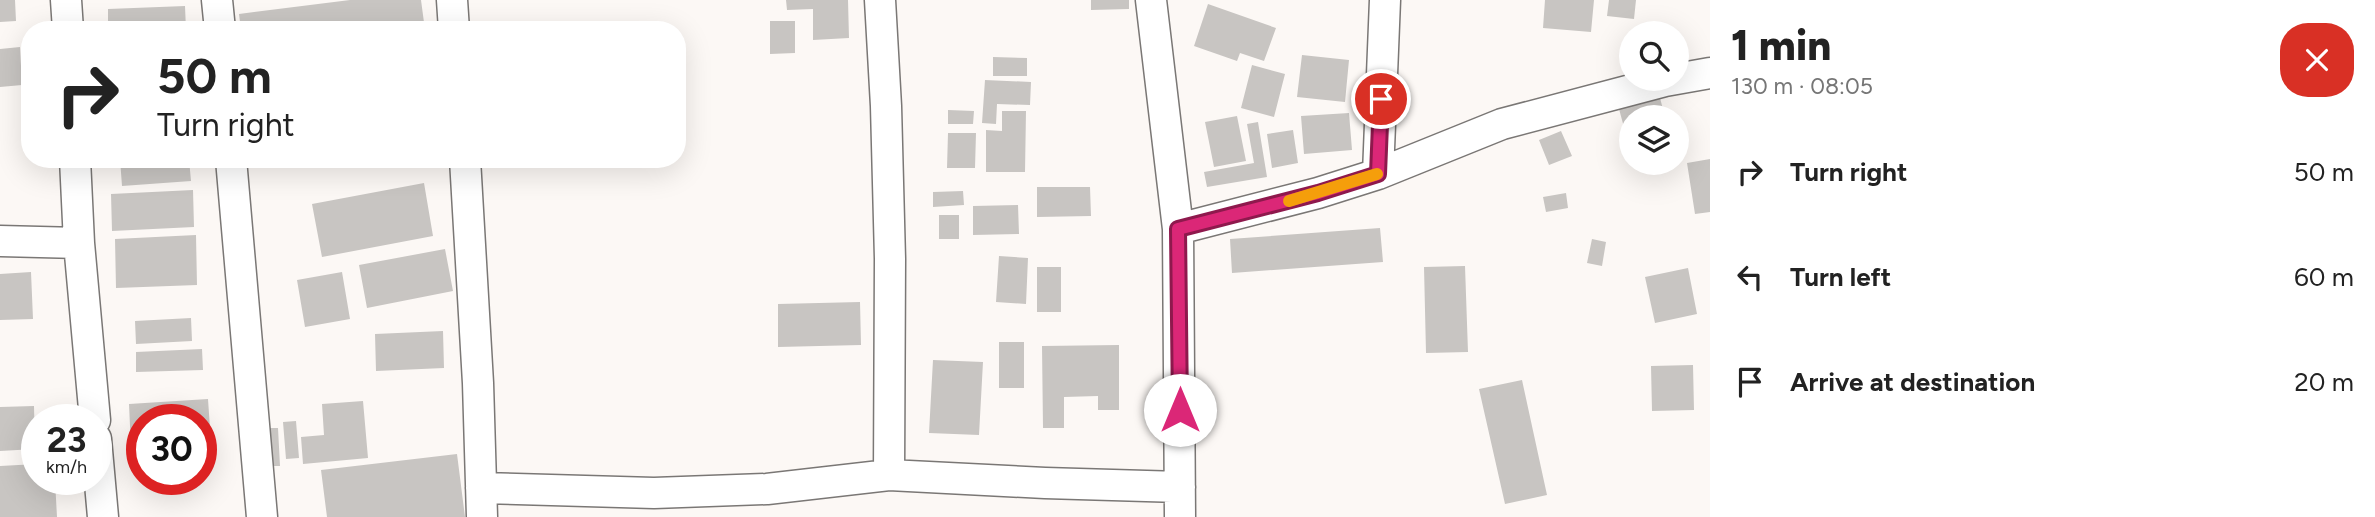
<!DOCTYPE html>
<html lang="en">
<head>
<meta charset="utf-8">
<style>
	:root { --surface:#fff; --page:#f6f6f6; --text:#222; --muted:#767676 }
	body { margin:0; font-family:Figtree,sans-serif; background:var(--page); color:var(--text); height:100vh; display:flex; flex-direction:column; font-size:26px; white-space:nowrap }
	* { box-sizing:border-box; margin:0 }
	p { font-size:23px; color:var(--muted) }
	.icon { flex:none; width:38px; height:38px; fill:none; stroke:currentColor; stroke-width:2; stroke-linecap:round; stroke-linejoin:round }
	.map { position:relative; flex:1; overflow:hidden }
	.sheet { display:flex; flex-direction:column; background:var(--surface); width:665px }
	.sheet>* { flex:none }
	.top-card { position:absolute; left:21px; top:21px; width:665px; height:147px; border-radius:28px; box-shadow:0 7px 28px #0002; background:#fff; color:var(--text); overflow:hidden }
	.buttons { position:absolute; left:1619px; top:21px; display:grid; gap:14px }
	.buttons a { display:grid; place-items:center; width:70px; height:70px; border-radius:50%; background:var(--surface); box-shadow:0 7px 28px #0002; font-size:35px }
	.speed { position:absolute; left:21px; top:404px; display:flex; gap:14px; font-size:35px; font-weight:700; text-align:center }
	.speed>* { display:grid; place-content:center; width:91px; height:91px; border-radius:50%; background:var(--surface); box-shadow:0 7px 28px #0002; line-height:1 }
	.speed small { font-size:18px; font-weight:400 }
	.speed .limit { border:10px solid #d22; background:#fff; color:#111 }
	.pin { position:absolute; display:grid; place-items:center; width:60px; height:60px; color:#fff; margin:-30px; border:4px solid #fff; border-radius:50%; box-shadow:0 2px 7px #0007 }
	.me { position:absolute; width:77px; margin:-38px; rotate:0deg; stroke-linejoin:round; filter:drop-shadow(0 0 5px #0008) }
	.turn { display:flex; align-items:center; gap:24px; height:147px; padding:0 21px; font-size:32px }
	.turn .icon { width:91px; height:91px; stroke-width:2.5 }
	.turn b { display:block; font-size:49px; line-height:60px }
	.round { display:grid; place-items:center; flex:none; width:74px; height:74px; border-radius:28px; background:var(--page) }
	.headline { display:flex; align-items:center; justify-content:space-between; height:119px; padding:0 21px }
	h1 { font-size:42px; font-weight:800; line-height:52px }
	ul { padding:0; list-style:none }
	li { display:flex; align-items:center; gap:21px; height:105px; padding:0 21px }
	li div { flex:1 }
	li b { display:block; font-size:26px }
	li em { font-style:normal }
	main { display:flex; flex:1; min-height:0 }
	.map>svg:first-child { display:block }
	.building { fill:#c8c5c2 }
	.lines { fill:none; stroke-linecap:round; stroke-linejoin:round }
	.minor-casing { stroke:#7a7775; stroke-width:33 }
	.minor { stroke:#fff; stroke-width:30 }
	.route-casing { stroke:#8e194d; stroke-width:18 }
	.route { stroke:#db2777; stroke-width:12 }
	.slow { stroke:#f59e0b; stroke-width:12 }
</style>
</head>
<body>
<main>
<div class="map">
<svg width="1710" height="517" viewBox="0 0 1710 517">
	<rect width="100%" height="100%" fill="#fcf8f5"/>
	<!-- building -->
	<path class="building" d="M0,0h15l1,21 -16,1z
		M350,0h71l4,30h-184l-2,-16z
		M786,0h62l1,38 -36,2v-31l-26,1z
		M1091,0h38v9l-38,1z
		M1545,0h49l-3,32 -48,-4z
		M1609,0h27l-2,19 -27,-3z
		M1208,4l68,24 -12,33 -24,-8 -3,8 -43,-15z
		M185,6l1,24h-78v-21z
		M770,21h25v32l-25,1z
		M20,47l2,38 -22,2v-38z
		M1302,55l47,5 -4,42 -48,-5z
		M993,57l34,1v18h-34z
		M1252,65l33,9 -11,43 -33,-9z
		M985,80l46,2 -1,23 -33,-1 -1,20 -14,-1z
		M1660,98l5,19h-34l-1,32 -11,-40z
		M948,110l26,1 -1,13h-25z
		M1002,111h24l-1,61h-39v-42l16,1z
		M1349,113l3,37 -48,4 -3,-38z
		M1237,116l9,45 -32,6 -9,-45z
		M1258,122l9,55 -60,10 -3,-15 50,-9 -7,-39z
		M1293,130l5,33 -26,5 -5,-34z
		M1561,131l11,25 -23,9 -10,-25z
		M948,133h28l-1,35h-28z
		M120,159h69l2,22 -69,5z
		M1710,159v53l-15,2 -8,-51z
		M424,183l9,53 -111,21 -10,-53z
		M1037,187h53l1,29 -54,1z
		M193,190l1,37 -82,4 -1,-37z
		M963,191l1,14 -31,2v-15z
		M1566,193l2,15 -22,4 -3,-15z
		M1018,205l1,29 -46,1v-29z
		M939,215h20v24h-20z
		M1380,228l3,34 -151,11 -2,-34z
		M196,235l1,50 -81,3 -1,-49z
		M1592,239l14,3 -4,24 -15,-3z
		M445,249l8,42 -86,17 -8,-43z
		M999,256l29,2 -2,46 -30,-2z
		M1465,266l3,86 -42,1 -2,-86z
		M1037,267h24v45h-24z
		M1688,268l9,46 -42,9 -10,-46z
		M31,272l2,47 -33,1v-46z
		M342,272l8,47 -45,8 -8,-47z
		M860,302l1,43 -83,2v-43z
		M191,318l1,23 -56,3 -1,-23z
		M443,331l1,37 -68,3 -1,-37z
		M999,342h25v46h-25z
		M1119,345v65h-21v-14l-34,1v31h-21l-1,-82z
		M202,349l1,21 -67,2v-20z
		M933,360l50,2 -4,73 -50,-2z
		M1693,365l1,45 -42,1 -1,-45z
		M1522,380l25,115 -42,9 -26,-115z
		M208,399l3,44h-10v-23h-59v27l-11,1 -2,-44z
		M363,401l5,57 -65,6 -2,-27 23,-2 -2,-31z
		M34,406l1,43 -35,2v-44z
		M296,421l3,37 -13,1 -3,-37z
		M264,428h14l2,38h-14z
		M457,454l8,63h-138l-6,-47z
		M37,464v16h18l2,37h-57v-51z"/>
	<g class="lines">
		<!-- minor casing -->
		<g class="minor-casing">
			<path id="minor" d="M66,0l2,30
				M217,0l3,30
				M452,0l2,30
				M880,0l6,106 4,153 -1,216
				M1151,0l27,229 2,288
				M75,159l4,84 16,177
				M231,159l31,358
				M465,159l13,224 4,134
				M1378,174l7,-174
				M1178,229l140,-36 60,-19 124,-50 163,-43 45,-8
				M0,241l79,2
				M96,439l7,78
				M481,488l173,5 113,-4 122,-14 156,8 135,4"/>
		</g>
		<!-- minor -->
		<use href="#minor" class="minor"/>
	</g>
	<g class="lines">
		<!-- route casing -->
		<g class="route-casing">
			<path id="route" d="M1180,410l-2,-181 140,-36 60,-19 3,-75"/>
		</g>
		<!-- route -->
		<use href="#route" class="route"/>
		<!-- slow -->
		<path class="slow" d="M1289,201l88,-27"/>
	</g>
</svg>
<div class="buttons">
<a><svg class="icon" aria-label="search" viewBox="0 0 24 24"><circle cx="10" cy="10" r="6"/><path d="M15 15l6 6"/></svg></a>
<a><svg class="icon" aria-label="layers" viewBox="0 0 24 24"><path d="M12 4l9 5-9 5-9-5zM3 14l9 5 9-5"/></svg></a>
</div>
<div class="speed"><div>23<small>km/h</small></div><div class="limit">30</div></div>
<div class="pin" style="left:1381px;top:99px;background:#d93025"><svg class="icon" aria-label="arrive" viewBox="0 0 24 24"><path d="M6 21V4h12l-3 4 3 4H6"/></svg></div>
<svg class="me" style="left:1180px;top:410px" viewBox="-20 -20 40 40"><circle r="19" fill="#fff"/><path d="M0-13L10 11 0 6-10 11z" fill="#db2777"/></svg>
<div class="top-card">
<div class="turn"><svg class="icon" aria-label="right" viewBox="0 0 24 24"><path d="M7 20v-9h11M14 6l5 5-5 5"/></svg><div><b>50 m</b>Turn right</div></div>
</div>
</div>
<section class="sheet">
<div class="headline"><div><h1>1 min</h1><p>130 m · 08:05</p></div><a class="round" style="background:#d93025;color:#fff"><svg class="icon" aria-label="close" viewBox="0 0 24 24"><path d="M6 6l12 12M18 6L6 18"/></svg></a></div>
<ul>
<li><svg class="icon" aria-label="right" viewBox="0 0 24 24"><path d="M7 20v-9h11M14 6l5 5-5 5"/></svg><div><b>Turn right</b></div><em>50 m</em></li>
<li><svg class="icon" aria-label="left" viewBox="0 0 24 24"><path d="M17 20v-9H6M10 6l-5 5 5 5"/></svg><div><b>Turn left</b></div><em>60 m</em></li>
<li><svg class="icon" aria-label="arrive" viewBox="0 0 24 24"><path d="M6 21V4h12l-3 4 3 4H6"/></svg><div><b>Arrive at destination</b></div><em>20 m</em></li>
</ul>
</section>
</main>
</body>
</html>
